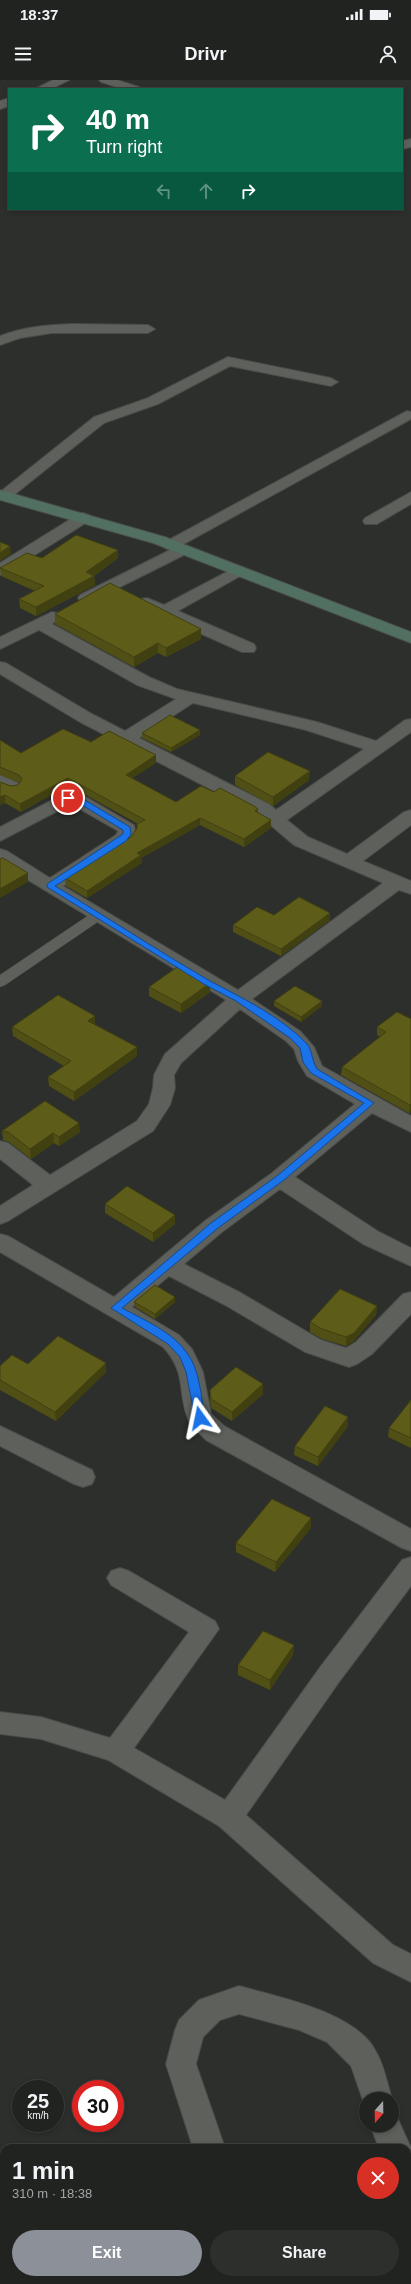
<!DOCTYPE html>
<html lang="en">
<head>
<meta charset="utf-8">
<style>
	:root { --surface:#212320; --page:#2d2f2d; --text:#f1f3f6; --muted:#a2a4a5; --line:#3e403e; --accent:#8c9099 }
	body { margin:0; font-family:Helvetica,sans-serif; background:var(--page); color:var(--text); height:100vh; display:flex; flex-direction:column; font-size:15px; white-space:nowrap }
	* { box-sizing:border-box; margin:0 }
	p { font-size:13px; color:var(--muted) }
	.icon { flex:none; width:22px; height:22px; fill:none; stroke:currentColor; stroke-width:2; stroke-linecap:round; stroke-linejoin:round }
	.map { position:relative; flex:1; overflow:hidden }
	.details { position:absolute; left:0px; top:2064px; width:411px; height:140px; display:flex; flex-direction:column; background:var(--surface); border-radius:12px 12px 0 0; box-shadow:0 2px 6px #0003,0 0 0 1px var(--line) }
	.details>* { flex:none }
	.top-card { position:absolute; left:8px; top:8px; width:395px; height:122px; border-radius:0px; box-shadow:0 2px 6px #0003,0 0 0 1px var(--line); background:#0b6e4f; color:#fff; overflow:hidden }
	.needle { width:26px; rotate:200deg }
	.fabs { position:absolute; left:359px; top:2012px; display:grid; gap:8px }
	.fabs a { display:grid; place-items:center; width:40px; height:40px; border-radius:50%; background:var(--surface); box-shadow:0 2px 6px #0003,0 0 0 1px var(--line); font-size:20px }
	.speed { position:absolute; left:12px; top:2000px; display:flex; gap:8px; font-size:20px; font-weight:700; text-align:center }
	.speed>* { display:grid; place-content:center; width:52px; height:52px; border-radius:50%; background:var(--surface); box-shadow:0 2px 6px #0003,0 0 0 1px var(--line); line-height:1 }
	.speed small { font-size:10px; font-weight:400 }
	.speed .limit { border:6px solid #d22; background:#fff; color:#111 }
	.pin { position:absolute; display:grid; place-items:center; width:34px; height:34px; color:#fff; margin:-17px; border:2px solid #fff; border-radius:50%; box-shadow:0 1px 4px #0007 }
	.me { position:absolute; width:44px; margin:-22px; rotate:348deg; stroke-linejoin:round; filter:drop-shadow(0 0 3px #0008) }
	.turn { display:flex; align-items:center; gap:14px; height:84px; padding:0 12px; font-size:18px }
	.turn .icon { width:52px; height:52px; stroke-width:2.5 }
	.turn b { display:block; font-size:28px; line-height:34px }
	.lanes { display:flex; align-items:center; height:38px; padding:0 12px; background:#0003; justify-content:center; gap:20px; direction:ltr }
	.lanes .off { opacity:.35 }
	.round { display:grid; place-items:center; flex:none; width:42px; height:42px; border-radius:21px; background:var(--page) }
	.overview { display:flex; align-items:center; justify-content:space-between; height:68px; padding:0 12px }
	h1 { font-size:24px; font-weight:700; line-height:30px }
	.primary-button { display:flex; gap:8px; margin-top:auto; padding:8px 12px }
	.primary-button a { flex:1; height:46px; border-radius:24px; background:var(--accent); color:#fff; font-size:16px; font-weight:700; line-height:46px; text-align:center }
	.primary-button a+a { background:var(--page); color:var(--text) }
	.status { display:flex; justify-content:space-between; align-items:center; height:28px; padding:0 20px; background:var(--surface); direction:ltr }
	.status svg { height:11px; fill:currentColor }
	header { display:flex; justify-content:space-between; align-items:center; height:52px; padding:0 12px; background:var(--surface); font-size:18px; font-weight:700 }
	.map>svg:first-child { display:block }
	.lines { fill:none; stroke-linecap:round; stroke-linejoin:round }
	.lane-casing { stroke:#494b48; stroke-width:1 }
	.street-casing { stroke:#494b48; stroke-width:2 }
	.secondary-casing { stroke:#494b48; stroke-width:2 }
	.lane { fill:#5d605b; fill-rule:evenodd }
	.street { fill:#5d605b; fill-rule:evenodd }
	.secondary { fill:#517061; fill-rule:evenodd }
	.wall { fill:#504f15 }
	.shaded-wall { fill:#414011 }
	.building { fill:#5d5c18; stroke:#414011 }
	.route { fill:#1a73e8; stroke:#114b97 }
</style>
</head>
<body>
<div class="status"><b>18:37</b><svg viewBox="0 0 49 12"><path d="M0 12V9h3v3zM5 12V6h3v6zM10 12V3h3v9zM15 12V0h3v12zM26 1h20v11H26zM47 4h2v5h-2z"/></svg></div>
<header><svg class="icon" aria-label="menu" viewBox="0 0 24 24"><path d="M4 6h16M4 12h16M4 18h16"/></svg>Drivr<svg class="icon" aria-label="person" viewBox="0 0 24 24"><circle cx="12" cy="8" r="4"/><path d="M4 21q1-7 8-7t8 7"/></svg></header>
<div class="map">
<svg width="411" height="2204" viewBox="0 0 411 2204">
	<rect width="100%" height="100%" fill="#2c2f2b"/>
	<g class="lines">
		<!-- lane casing -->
		<g class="lane-casing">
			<path id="lane" d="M97,831l5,2 3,3 -3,3 -97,66 -5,2v-12l92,-62z"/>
		</g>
		<!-- street casing -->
		<g class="street-casing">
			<path id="street" d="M53,0h16l-18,9h-16z
				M99,0h18l22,7 2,2h-18l-22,-7z
				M9,18v8l-9,3v-8z
				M411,59v8l-9,2v-8z
				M72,244l76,1 7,4 -7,4h-96l-32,5 -20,7v-9c23,-9 47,-11 72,-12z
				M228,277l103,21 7,4 -7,4 -101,-20 -72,38 -54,19 -95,76 -9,1v-8l94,-75 54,-19z
				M407,331l4,1v7l-229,126 6,2 2,3 -2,3 -96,48h-12l-2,-3 2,-3 90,-45 -5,-2 -2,-3 2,-3z
				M411,412v12l-34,20h-12l-2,-3 2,-3z
				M83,433l6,2 2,3 -2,3 -83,52 -6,2v-12l77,-48z
				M238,486l6,2 2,3 -2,3 -66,37 76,33 2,4 -2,4h-12l-101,-45 -2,-4 2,-4 6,-1 17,7z
				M52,532l6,1 2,4 -8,7 97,53 28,12 140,33 59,19 29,-21 6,-1v13l-124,88 21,17 39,17 57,-42 7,-2v15l-48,36 48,20v13l-12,-4 -147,109 48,32 14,16 8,19 89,50v16l-39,-19 -77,64 84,55 32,16v18l-48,-22 -83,-55 -58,43 -38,32 57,29 80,47 25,8 10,-6 47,-48 8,-2v22l-39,40 -15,10 -8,3 -44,-15 -80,-47 -56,-29 -37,31 47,28 13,14 11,23 8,42 13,12 187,103v22l-9,-3 -196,-108c-6,-7 -15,-13 -18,-21 -11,-29 -1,-46 -25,-72l-163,-95v-18l8,2 106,61 92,-77 66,-47 83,-69 -48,-28 -9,-15 -4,-12 -8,-8 -46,-32 -59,54 -7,12 1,13 -5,17 -17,26 -145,90 -8,3v-18l33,-21 -33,-26v-18l8,2 42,32 87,-54 12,-17 4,-16 1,-13 11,-21 61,-54 -226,-137v-14l7,2 43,27 66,-43 2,-4 -47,-27 -71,37v-14l68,-35 13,2 53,31 2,10 -6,8 -67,43 175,104 145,-107 -89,-38 -39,-33 -175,-90 -80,-48v-12l6,1 86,51 33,17 51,-32 -39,-14 -98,-55 -39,19v-12zM193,623l113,27 58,19 -88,61 -7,-6 -130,-66z
				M0,695l18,8 3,4 -3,4 -6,1 -12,-4z
				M0,1346l92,44 3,7 -3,7 -9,3 -9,-3 -74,-38z
				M411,1477v29l-72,96 -93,133 147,130 18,9v28l-38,-19 -154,-137 -111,-66 -67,-21 -41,-5v-22l41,5 69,21 79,-106 -78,-47 -4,-7 4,-7 9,-3 9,3 86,50 4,8 -85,119 91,52 96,-134 81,-106z
				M239,1906c39,11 116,26 136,64 9,14 12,33 17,49v1l-26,-1v10l-15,-43 -24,-24 -28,-12 -60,-16 -19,6 -17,17 -7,27 29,84h-32l-27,-84 9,-34 4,-10 20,-20z
				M392,2033l4,2 15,33 -4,8v-8h-28l-9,-23h22z
				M407,2080l4,1v38l-4,-1z
				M242,2200h32l1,4h-32z"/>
		</g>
		<!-- secondary casing -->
		<g class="secondary-casing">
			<path id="secondary" d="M0,410l165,47 246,95v11l-258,-100 -153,-43z"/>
		</g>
		<!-- lane -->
		<use href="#lane" class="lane"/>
		<!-- street -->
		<use href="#street" class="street"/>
		<!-- secondary -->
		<use href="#secondary" class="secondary"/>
	</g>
	<!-- wall -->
	<path class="wall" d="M118,470v8l-24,18 1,9 -59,31 -16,-8 -1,-9 16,-8 -34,-15 -1,-8 42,-10z
		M55,534l146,15v10l-35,18 -8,-4 -24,14 -79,-43z
		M142,653l58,2 -29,17 -29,-14z
		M0,660l21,13 70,-11 65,21 -24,15 44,24 38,-10 44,17v4l13,15 -27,19 -44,-22 -59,33 1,5 -55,35 -21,-12 -1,-8 66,-41 6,-9 1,-4 -70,-39 -47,27 -16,-9 -5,2v-23l11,4 7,-1 2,-2 -20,-8z
		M235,696l74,4 -36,26 -38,-21z
		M274,835l56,5 -49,36 -48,-24v-7z
		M149,907l61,5 -29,21 -32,-17z
		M274,921h48v5l-21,16 -27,-16z
		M411,939v93l-2,1 -68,-38 1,-8 38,-30 -3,-2v-8z
		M95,945l42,31 -63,45 -25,-15 -1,-9 16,-11 -51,-30 -1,-9z
		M2,1051l78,1 -21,14 -5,-3 -23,16 -22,-17 -6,-2z
		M105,1124l70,20 -22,18 -48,-29z
		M175,1217v5l-20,17 -20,-12 -1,-5z
		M377,1226l-1,9 -23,27 -7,4 -24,-7 -12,-7v-10z
		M106,1283v9l-50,49 -56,-31v-24l28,-2z
		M210,1310l53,4 -31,27 -21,-13 -1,-8z
		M411,1320v48l-23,-11 1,-9z
		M348,1346l-30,40 -24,-11 1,-9z
		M311,1448l-36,44 -39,-20v-9z
		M294,1565l-1,10 -23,35 -32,-15v-10z"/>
	<!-- shaded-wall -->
	<path class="shaded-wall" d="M10,466l1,8 -11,7v-8z
		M118,470v8l-29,21 5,-3 1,9 -59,31v-9z
		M201,549v10l-35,18v-9z
		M158,563v10l-24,14v-10z
		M200,650v5l-29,17v-4z
		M156,675v8l-30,19v-7z
		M310,691l-1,9 -36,26v-9z
		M68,698v7l-47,27 -1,-8z
		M5,715v8l-5,2v-8z
		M200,738v7l-59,33 1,5 -55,35v-7l50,-38z
		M271,740v8l-27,19v-8z
		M28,793v9l-28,16v-9z
		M330,833v7l-49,36v-7z
		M210,903v9l-29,21v-9z
		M322,921v5l-21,16v-5z
		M95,936v9l-7,-4z
		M137,967v9l-63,45v-9z
		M411,1024v8l-2,1 1,-8z
		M79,1043l1,9 -21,14v-9z
		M53,1053l1,10 -23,16 -1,-10z
		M175,1135v9l-22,18v-9z
		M175,1217v5l-20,17v-5z
		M377,1226l-1,9 -23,27 -7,4v-9z
		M106,1283v9l-50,49 -1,-9z
		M263,1304v10l-31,27v-9z
		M348,1337v9l-30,40v-9z
		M311,1438v10l-36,44 1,-10z
		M294,1565l-1,10 -23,35v-10z"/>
	<!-- building -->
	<path class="building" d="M76,455l42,15 -32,22 8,4 -58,31 -17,-8 25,-13 -44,-18 27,-15 15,5z
		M0,462l10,4 -10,7z
		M110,503l91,46 -35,19 -8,-5 -24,14 -79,-43z
		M170,635l30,15 -29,18 -29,-15z
		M63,649l28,13 18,-11 47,24 -30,20 50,27 25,-16 13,6 6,-4 34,18 4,3 -3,2 16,9 -27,19 -44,-21 -63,35 4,2 -54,36 -22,-13 66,-41 6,-9v-4l8,-4 -77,-42 -48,26 -15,-9 -5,2v-15l11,4 7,-1 4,-6 -3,-4 -19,-8v-27l21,13z
		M268,672l42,19 -37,26 -38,-21z
		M3,778l25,15 -28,16v-30z
		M299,817l31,16 -49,36 -48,-24 24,-18 17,8z
		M180,885l30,18 -29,21 -32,-17z
		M295,906l27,15 -21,16 -27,-16z
		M58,915l37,21 -7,5 49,26 -63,45 -26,-15 23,-16 -59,-34z
		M397,932l14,7v85l-1,1 -68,-38 44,-35 -9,-5z
		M45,1021l34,22 -20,14 -6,-4 -23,16 -22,-17 -6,-1z
		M127,1106l48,29 -22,18 -48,-29z
		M155,1205l20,12 -20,17 -21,-12z
		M340,1209l37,17 -23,27 -8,4 -24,-8 -12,-7z
		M58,1256l48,27 -51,49 -55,-32v-14l12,-11 16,9z
		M236,1287l27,17 -31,28 -21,-13 -1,-9z
		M411,1320v38l-22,-10z
		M325,1326l23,11 -30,40 -23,-11z
		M272,1419l39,19 -35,44 -40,-19z
		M263,1551l31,14 -24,35 -32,-15z"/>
	<!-- route -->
	<path class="route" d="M65,716h13l52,31 1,7 -5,7 -71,45c52,31 103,65 155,95 32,17 72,36 97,63 5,6 5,17 10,25l57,34 -90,77 -66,48 -96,80c22,12 51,24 65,45 13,17 14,44 18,65l-5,3 -5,-3 -9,-46 -6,-15 -12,-13 -57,-36 100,-85 66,-47 87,-73 -53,-30 -8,-11 -3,-14 -10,-10 -54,-37 -32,-17 -157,-97v-3l76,-50v-4l-49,-30h-9z"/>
</svg>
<div class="fabs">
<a><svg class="needle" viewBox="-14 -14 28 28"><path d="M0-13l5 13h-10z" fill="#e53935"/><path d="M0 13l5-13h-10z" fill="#a2a4a5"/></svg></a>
</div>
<div class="speed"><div>25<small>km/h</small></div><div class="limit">30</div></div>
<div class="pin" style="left:68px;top:718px;background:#d93025"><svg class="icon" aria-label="arrive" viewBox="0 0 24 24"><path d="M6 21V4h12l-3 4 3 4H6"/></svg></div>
<svg class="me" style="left:200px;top:1338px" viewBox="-20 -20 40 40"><path d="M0-17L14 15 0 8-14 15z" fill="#1a73e8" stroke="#fff" stroke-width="4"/></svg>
<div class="top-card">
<div class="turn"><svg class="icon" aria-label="right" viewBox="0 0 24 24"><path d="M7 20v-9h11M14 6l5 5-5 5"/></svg><div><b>40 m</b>Turn right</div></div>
<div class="lanes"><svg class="icon off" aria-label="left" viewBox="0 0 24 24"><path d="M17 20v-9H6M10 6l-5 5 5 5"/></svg><svg class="icon off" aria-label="ahead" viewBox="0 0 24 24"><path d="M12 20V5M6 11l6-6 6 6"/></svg><svg class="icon" aria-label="right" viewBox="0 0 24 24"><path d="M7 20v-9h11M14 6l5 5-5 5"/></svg></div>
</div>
<section class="details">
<div class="overview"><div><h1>1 min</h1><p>310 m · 18:38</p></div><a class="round" style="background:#d93025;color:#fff"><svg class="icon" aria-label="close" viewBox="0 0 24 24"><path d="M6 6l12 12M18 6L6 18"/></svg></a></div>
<div class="primary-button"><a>Exit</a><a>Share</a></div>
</section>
</div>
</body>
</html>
